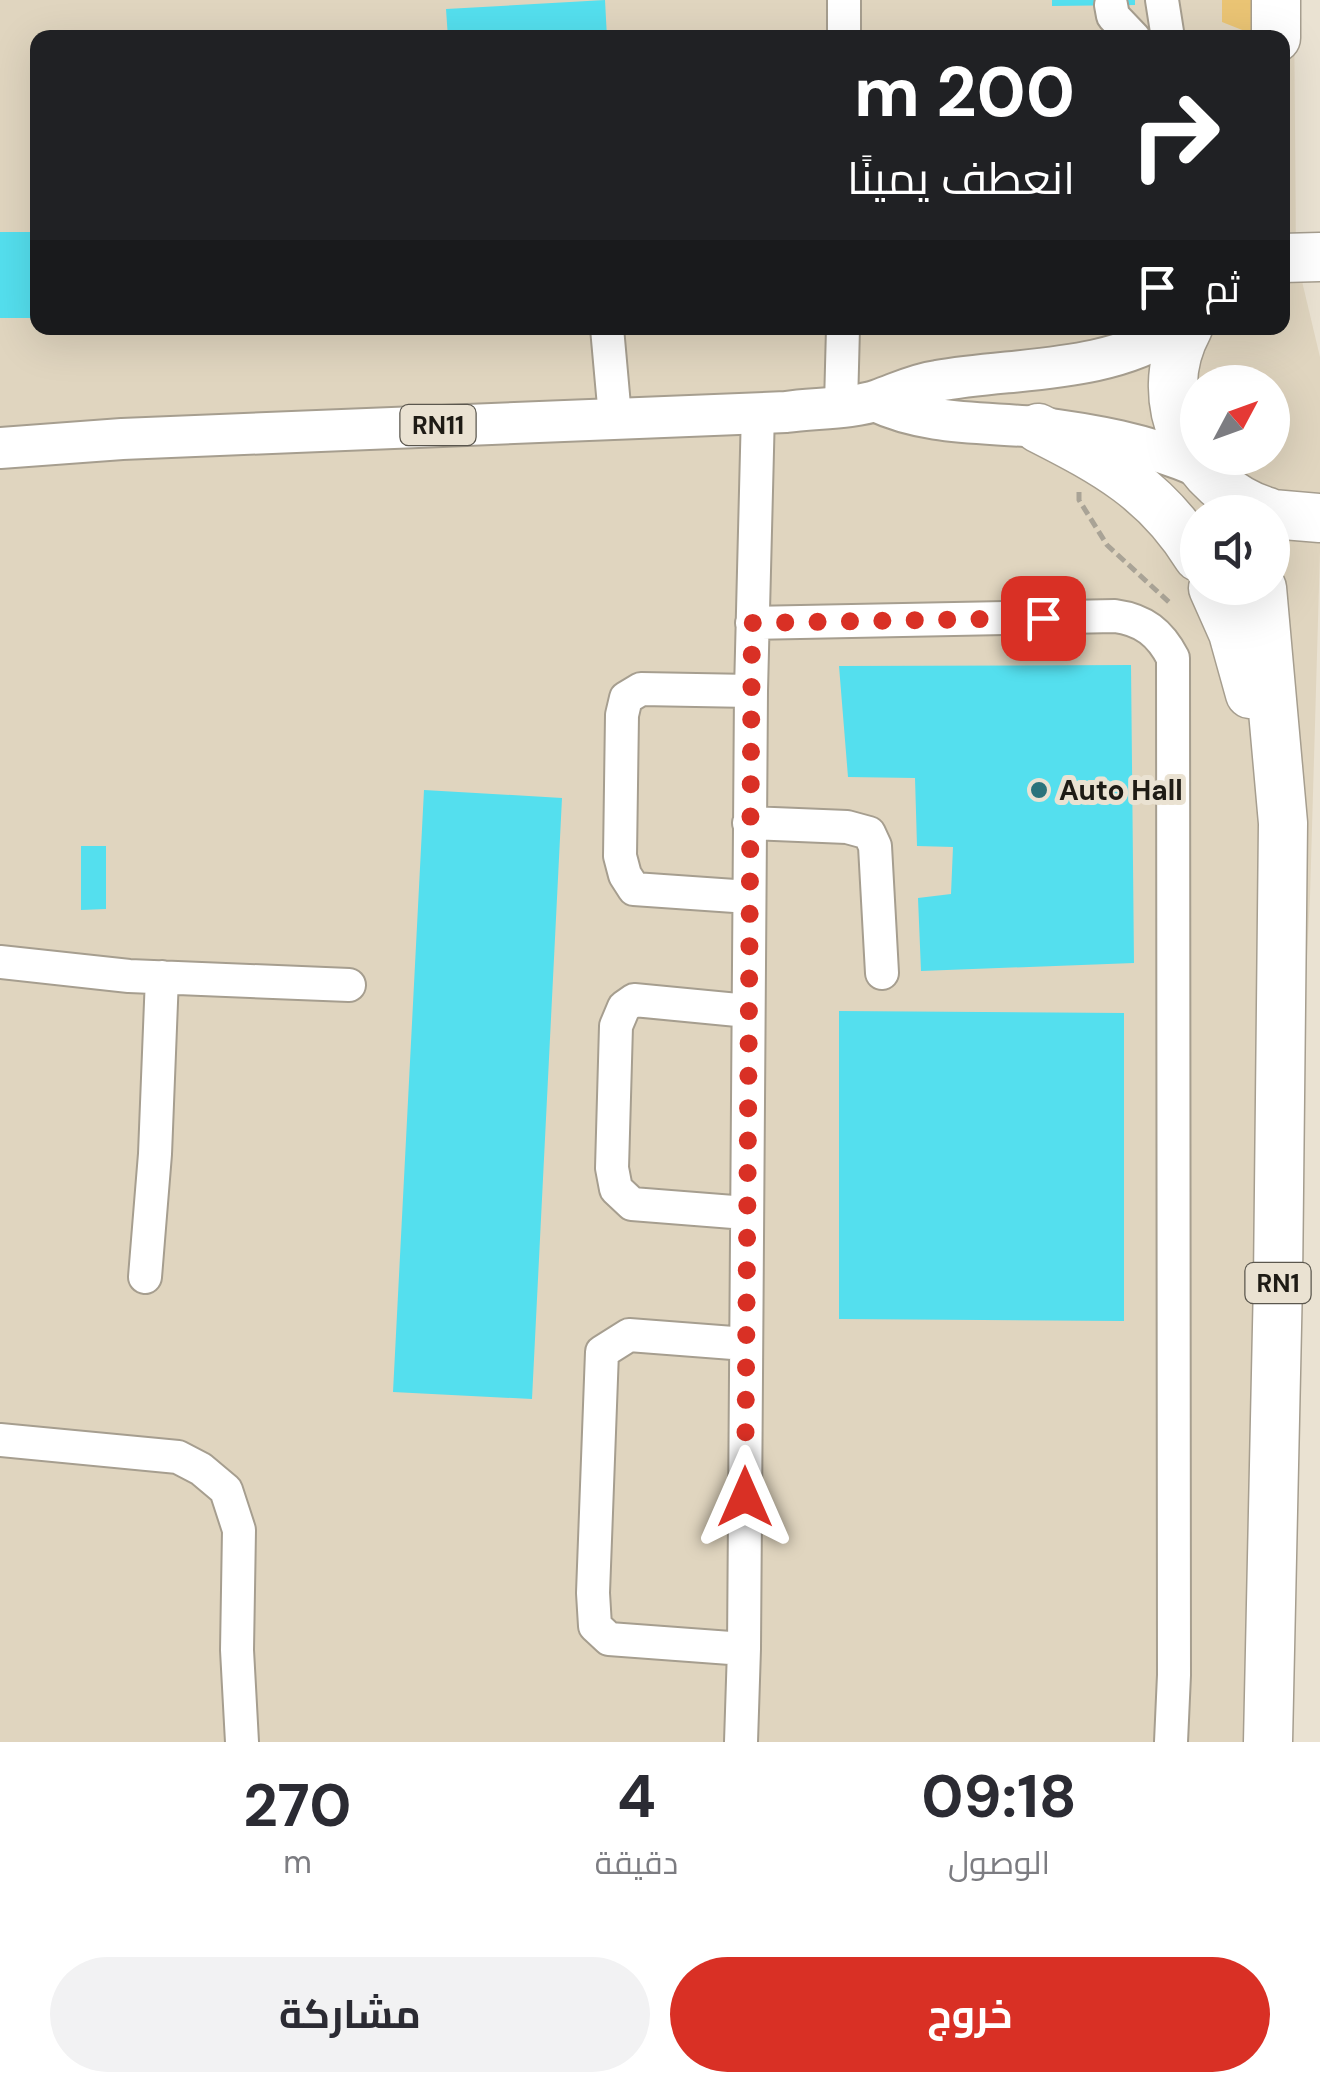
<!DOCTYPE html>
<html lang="ar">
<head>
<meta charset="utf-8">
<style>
	:root { --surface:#fff; --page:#f2f2f3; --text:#2b2b33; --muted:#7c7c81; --accent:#d93025 }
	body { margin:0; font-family:"DM Sans",Cairo,sans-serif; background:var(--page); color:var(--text); direction:rtl; height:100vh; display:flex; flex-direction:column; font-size:38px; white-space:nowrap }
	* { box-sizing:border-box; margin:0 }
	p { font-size:32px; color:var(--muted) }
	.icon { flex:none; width:55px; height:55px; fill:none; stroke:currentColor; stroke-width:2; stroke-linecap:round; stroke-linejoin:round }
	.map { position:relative; height:1742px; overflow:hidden; direction:ltr }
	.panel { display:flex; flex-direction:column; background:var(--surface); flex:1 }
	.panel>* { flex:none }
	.banner { position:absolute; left:30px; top:30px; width:1260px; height:305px; border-radius:20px; box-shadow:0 10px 40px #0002; direction:rtl; background:#202124; color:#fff; overflow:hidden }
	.needle { width:65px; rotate:49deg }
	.tools { position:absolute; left:1180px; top:365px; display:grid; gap:20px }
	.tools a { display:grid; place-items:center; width:110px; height:110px; border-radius:50%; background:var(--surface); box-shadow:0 10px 40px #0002; font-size:50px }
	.pin { position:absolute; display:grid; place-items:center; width:85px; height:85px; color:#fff; margin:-42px; border-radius:20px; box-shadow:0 5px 15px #0006 }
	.me { position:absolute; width:110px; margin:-55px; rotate:0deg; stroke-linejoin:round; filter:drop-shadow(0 0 8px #0008) }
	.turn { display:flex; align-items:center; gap:35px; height:210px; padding:0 50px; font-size:45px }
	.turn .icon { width:130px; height:130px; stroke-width:2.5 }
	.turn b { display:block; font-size:70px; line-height:85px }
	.then { display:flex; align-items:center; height:95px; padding:0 50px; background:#0003; gap:20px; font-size:38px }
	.eta { display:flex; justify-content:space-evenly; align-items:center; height:170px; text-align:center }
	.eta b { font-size:60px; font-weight:700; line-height:70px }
	.primary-button { display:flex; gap:20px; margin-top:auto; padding:20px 50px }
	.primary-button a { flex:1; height:115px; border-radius:60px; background:var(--accent); color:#fff; font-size:40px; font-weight:700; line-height:115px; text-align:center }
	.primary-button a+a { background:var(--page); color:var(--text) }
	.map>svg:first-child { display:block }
	.built { fill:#e0d5bf; fill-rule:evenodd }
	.green { fill:#eac474 }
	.building { fill:#54dfee }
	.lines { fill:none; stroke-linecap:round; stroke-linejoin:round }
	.minor-casing { stroke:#a69e8f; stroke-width:36 }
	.major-casing { stroke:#a69e8f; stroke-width:44 }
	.highway-casing { stroke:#a69e8f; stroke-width:51 }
	.path { stroke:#a9a396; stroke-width:5; stroke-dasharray:10 5; stroke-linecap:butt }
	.minor { stroke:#fff; stroke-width:32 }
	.major { stroke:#fff; stroke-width:40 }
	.highway { stroke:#fff; stroke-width:48 }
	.route { stroke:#d93025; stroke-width:18; stroke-dasharray:0 32.4 }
	.poi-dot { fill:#2a737b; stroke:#eae2d2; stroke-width:4 }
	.labels { text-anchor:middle; stroke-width:10; stroke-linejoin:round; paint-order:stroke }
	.shield { fill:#eae2d2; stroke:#5b574e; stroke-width:2.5 }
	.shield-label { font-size:25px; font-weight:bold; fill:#1e1b15 }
	.poi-label { font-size:28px; font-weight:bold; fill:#1e1b15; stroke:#eae2d2; text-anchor:start }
</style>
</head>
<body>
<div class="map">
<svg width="1320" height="1742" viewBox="0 0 1320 1742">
	<rect width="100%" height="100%" fill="#eae2d2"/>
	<!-- built -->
	<path class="built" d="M0,0h1294l2,256 24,101v194l-10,346 -43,845h-1267zM38,38h1244v290h-1244zM1198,382h74v76h-74zM1198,512h74v76h-74z"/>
	<!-- green -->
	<path class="green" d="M1222,0h46l-8,37 -38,-15z"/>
	<!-- building -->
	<path class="building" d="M605,0l2,38h-159l-2,-29z
		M1052,0h83v5l-83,1z
		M0,232h38v86h-38z
		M1131,665l3,298 -213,8 -3,-73 33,-4 2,-47 -36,-1 -2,-68 -67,-1 -9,-111z
		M424,790l138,8 -30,601 -139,-7z
		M81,846h25v63l-25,1z
		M839,1011l285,2v308l-285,-2z"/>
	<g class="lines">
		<!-- minor casing -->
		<g class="minor-casing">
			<path id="minor" d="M844,0v38
				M1162,0l6,38
				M1111,5l2,11 21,22
				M607,328l8,89
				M841,405l2,-77
				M752,623l363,-7c29,4 45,17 58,42l1,1017 -3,67
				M749,823l98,4 22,6 6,13 7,127
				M749,897l-115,-8 -9,-14 -5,-19 2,-141 4,-17 15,-9 110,2
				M0,962l129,14 220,9
				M746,1213l-114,-9 -16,-15 -4,-21 4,-142 8,-19 10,-7 114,11
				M145,1277l10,-123 7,-177
				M0,1440l178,17 23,12 25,21 13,40 -2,120 5,92
				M744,1649l-135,-10 -14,-13 -2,-33 9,-241 27,-17 117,9
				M741,1742l3,-93 7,-958 7,-280"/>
		</g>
		<!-- major casing -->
		<g class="major-casing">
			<path id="major" d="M875,401c51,24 105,21 160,26 57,7 112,17 165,40
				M0,448l122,-9 664,-27c27,-4 67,-3 92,-12 20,-7 37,-16 59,-19 80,-14 169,-7 239,-53"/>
		</g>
		<!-- highway casing -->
		<g class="highway-casing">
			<path id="highway" d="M1276,38v-38
				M1282,258l38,-1
				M1188,328c-40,73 4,161 80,184
				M1038,428c67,34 119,62 160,129
				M1272,514l48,4
				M1213,588l20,45 17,61
				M1262,588l21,235 -5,458 -10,461"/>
		</g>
		<!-- path -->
		<path class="path" d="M1079,492v8l28,45 64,59"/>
		<!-- minor -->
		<use href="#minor" class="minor"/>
		<!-- major -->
		<use href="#major" class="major"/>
		<!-- highway -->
		<use href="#highway" class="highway"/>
	</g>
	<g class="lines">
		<!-- route -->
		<path class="route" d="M745,1497l7,-874 291,-5"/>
	</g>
	<!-- markers -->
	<circle class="poi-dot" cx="1039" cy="790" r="10"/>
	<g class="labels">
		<!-- shield labels -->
		<g class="shield">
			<rect x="400.5" y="405" width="75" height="40" rx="8"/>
			<rect x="1245.5" y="1263" width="65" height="40" rx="8"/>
		</g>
		<g class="shield-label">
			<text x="438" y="434">RN11</text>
			<text x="1278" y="1292">RN1</text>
		</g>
		<!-- poi labels -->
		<g class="poi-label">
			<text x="1059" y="800">Auto Hall</text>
		</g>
	</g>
</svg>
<div class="tools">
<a><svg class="needle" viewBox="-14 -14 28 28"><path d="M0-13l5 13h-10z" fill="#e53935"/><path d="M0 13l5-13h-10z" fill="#7c7c81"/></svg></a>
<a><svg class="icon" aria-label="sound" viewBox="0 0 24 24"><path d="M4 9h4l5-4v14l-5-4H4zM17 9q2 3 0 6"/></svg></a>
</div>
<div class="pin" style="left:1043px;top:618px;background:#d93025"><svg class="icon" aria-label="arrive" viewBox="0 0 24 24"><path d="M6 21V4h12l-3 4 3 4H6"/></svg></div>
<svg class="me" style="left:745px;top:1497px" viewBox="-20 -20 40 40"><path d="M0-17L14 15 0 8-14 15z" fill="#d93025" stroke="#fff" stroke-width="4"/></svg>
<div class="banner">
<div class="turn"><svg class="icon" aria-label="right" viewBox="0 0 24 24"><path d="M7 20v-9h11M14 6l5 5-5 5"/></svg><div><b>200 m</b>انعطف يمينًا</div></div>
<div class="then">ثم<svg class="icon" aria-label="arrive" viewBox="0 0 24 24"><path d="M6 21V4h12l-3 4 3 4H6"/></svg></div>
</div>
</div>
<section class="panel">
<div class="eta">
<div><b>09:18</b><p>الوصول</p></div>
<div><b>4</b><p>دقيقة</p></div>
<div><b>270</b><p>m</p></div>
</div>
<div class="primary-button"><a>خروج</a><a>مشاركة</a></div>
</section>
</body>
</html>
